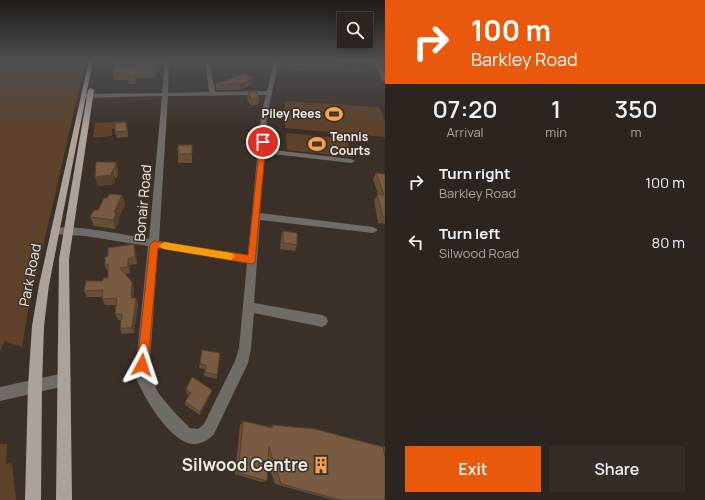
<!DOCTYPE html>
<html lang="en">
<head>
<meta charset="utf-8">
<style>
	:root { --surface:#2c241e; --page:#342c27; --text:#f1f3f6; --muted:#a6a4a4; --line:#48413c; --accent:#ea580c }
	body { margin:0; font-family:Manrope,sans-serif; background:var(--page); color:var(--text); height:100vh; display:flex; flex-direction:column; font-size:15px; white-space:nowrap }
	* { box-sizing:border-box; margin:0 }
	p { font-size:13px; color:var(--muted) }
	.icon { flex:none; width:22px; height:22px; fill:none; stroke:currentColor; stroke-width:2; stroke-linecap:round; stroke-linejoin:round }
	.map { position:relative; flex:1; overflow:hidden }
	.side { display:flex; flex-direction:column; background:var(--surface); width:320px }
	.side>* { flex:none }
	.guide { background:#ea580c; color:#fff; overflow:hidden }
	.tools { position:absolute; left:337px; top:12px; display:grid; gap:8px }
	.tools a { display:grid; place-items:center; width:36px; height:36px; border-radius:0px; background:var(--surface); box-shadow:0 2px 10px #0003,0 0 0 1px var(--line); font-size:20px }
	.pin { position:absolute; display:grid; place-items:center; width:34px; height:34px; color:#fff; margin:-17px; border:2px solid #fff; border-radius:50%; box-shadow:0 1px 4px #0007 }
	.me { position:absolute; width:44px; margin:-22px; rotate:5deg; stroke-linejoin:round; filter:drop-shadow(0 0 3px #0008) }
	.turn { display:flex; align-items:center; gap:14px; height:84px; padding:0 20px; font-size:18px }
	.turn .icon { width:52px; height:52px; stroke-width:2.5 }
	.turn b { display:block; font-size:28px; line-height:34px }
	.eta { display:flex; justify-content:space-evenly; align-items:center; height:68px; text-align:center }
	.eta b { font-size:24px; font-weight:600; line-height:28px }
	.action { display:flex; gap:8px; margin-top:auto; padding:8px 20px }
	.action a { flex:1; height:46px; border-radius:0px; background:var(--accent); color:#fff; font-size:16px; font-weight:600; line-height:46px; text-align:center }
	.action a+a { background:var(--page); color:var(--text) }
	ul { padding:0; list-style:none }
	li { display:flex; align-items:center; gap:12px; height:60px; padding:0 20px }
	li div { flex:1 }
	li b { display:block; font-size:15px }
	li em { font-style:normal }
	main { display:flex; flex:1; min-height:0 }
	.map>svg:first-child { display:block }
	.green { fill:#5d4229 }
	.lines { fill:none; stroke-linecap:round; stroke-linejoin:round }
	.minor { fill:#6f6b66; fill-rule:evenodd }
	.major { fill:#aca299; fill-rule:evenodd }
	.wall { fill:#674e37 }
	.shaded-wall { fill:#54402d }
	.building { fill:#785b40; stroke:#54402d }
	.route { fill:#ea580c; stroke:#983908 }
	.slow { fill:#f59e0b }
	.labels { text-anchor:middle; stroke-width:3; stroke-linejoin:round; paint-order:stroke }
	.far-poi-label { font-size:12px; font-weight:bold; fill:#f2ece7; stroke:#3a3028; text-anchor:end }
	.street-label { font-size:14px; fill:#f2ece7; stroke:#3a3028 }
	.near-poi-label { font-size:17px; font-weight:bold; fill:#f2ece7; stroke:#3a3028; text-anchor:end }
</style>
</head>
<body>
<main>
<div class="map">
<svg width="385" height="500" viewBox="0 0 385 500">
	<rect width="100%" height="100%" fill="#3a3028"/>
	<!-- green -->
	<path class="green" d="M0,60h86l-58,251 -6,36 -18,-6 -4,11z
		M286,60h78l7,12 -79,-1z
		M285,101l94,6 6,14v16l-100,-9z
		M124,121v7l-12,1v7l-19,2 2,-15z
		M286,133l61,6 4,18 -64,-7z
		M0,444h7l-1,20 6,-1 4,37h-16z"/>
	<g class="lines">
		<!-- minor -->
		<path class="minor" d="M165,60h4l-1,33 41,-1 -4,-32h4l6,32 52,-1 8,-31h4l-12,55 -2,34 86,10 4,2 -4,2 -86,-10 -5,60 113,14 5,3 -5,3 -113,-13 -6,83 68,12 4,2 2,4 -2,4 -4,2 -68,-14 -3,35 -3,15 -34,71c-5,6 -14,11 -22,10 -23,-3 -51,-50 -57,-70l13,-128 -63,-10 -30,-2 -5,-3c7,-11 84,6 99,8l13,-143 -79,2 -3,-2 3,-2 79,-1zM266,95l-5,20 -13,140 -89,-14 9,-145zM158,248l89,15 -8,85 -4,13 -31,63 -6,5 -8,-1 -15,-15 -16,-19 -10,-20z
			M374,60h4l7,14v8l-3,-2z
			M64,373l5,2 2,5 -2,5 -69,16v-14z"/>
		<!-- major -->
		<path class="major" d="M89,60h4l-44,225 -5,41 -2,60 -1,114h-16l3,-114 4,-60 7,-41z
			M91,88l3,2 -25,169 3,241h-16l3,-241 29,-169z"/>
	</g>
	<!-- wall -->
	<path class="wall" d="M158,60l-2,18h-19l-1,6h-7l-1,-4h-14l-1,-7z
		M382,60h3v6l-4,-5z
		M216,84h37l-13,6h-24z
		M248,91l11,8 -1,6h-8l-3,-8z
		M128,128v9l-11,1 -2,-6z
		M178,154h14v9h-14z
		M116,162l2,9 -1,7h-2l-1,6 -16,2 -3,-9z
		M376,173l9,1v50l-7,-1 -4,-23 4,-6 -5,-15z
		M122,195l3,9 -7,15 1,3 -4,7 -21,-3 -4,-9 8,-7 9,-12z
		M283,231l14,14 -2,6 -15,-2 1,-12z
		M136,251l1,13 -8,1 1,8 -5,1 7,8 2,6 -1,10h3l2,6 -4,29 -12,1 -2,-6 1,-8h-3l-3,-6 1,-9h-11l-3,-6v-2h-15l-3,-6 24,-13v-7h-1l-2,-6 3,-9z
		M202,350l15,25v4l-13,-3 1,-7 -6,-1z
		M186,389l25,4 -11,22 -15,-10v-3l4,-7 -3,-2z
		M243,421l26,7 4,-3 109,22 3,-1v54h-51l-59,-16 -7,-21 -1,18 -5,1 -27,-8 5,-49z"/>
	<!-- shaded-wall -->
	<path class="shaded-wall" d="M157,60h1l-2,18 -1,-7z
		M136,71l1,7 -1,6 -1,-8z
		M254,78l-1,6 -13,6v-6z
		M126,122l2,6v9l-1,-6z
		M116,162l2,9 -1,7 -2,-9z
		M113,169l2,9 -1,6 -16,2 -3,-9z
		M122,195l3,9 -7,15 1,3 -4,7 -2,-9 1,-8z
		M134,244l2,7 1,13 -2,-7z
		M128,259l1,6 1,8 -2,-6z
		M132,282l2,6 -1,16 -2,-6z
		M136,298l2,6 -4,29 -2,-5z
		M212,390l-1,3 -11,22v-3z"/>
	<!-- building -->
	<path class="building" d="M115,60h42l-2,11h-19l-1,5h-7l1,-3h-16z
		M243,74l11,4 -14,6h-24z
		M248,91h8l3,8h-8z
		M126,122l1,9 -12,1v-9z
		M178,145h14v9h-14z
		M96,162h20l-1,7h-2l-2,6 -16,2z
		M376,173l9,1v43h-2l-6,-23 7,1z
		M110,194l12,1 -8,17 2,1 -3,7 -23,-3 4,-7h4l6,-12h3z
		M283,231l14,2v12l-14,-2z
		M134,244l1,13 -7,2v8l-8,1 12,14 -1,16h5l-4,30h-12l2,-14h-7l2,-16 -15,1 1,-9 -19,1 2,-10h17v-3h5v-14l-3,1v-8l3,-1v-8z
		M202,350l18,3 -3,22 -12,-3 1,-7 -6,-1z
		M192,377l20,13 -12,22 -15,-10 6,-9 -5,-4z
		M243,421l30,7v-3l42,4 68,18 2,10v43h-44l-60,-16 -12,-37 -2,34 -29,-8z"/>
	<!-- sky -->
	<linearGradient id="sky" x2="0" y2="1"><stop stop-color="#201a16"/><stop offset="0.46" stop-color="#4f4e53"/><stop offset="1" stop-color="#4f4e53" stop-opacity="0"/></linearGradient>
	<rect width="385" height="130" fill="url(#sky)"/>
	<!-- route -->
	<path class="route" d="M260,141l6,1 -11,120 -3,2 -94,-16 -10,117 -1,5 -5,1 -4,-1 -1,-5 13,-121 4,-3 94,14z"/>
	<!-- slow -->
	<path class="slow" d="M164,242l67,11 4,3 -4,4 -67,-11 -5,-3z"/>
	<!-- icons -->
	<defs>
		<g id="stadium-bare" transform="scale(1.38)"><path d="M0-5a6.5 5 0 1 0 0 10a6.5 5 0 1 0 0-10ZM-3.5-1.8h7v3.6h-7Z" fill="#f7a149" stroke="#3a3028" stroke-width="2.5" paint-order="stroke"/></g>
		<g id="building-bare" transform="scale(1.38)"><path d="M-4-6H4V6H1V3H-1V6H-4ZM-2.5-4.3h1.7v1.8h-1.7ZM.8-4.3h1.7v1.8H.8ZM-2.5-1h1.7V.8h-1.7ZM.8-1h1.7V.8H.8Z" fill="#f7a149" stroke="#3a3028" stroke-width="2.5" paint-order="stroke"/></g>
	</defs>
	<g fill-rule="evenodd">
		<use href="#stadium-bare" x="334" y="114"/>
		<use href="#stadium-bare" x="317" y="144"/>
		<use href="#building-bare" x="321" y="465"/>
	</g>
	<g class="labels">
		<!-- far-poi labels -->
		<g class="far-poi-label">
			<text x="321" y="118">Piley Rees</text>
			<text x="330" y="141" text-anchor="start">Tennis<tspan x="330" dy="14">Courts</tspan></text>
		</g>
		<!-- street labels -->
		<g class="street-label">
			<text transform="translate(143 203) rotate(-85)" y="5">Bonair Road</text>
			<text transform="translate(30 275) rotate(-79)" y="5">Park Road</text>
		</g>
		<!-- near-poi labels -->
		<g class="near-poi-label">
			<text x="308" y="471">Silwood Centre</text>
		</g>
	</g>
</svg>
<div class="tools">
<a><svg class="icon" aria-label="search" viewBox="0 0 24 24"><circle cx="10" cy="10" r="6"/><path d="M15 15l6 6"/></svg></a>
</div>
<div class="pin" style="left:263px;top:142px;background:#d93025"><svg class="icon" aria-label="arrive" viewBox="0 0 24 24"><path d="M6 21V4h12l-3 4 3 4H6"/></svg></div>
<svg class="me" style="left:142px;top:365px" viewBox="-20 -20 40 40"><path d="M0-17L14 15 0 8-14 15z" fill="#ea580c" stroke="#fff" stroke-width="4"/></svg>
</div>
<section class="side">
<div class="guide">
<div class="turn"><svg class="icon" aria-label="right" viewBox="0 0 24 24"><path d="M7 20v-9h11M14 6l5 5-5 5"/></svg><div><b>100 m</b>Barkley Road</div></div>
</div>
<div class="eta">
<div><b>07:20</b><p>Arrival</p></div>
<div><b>1</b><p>min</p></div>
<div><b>350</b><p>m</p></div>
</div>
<ul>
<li><svg class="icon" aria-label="right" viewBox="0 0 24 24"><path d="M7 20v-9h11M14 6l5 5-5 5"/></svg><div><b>Turn right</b><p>Barkley Road</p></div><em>100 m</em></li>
<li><svg class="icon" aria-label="left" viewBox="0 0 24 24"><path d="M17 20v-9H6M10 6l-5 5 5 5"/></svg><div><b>Turn left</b><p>Silwood Road</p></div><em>80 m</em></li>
</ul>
<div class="action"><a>Exit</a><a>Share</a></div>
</section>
</main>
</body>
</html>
